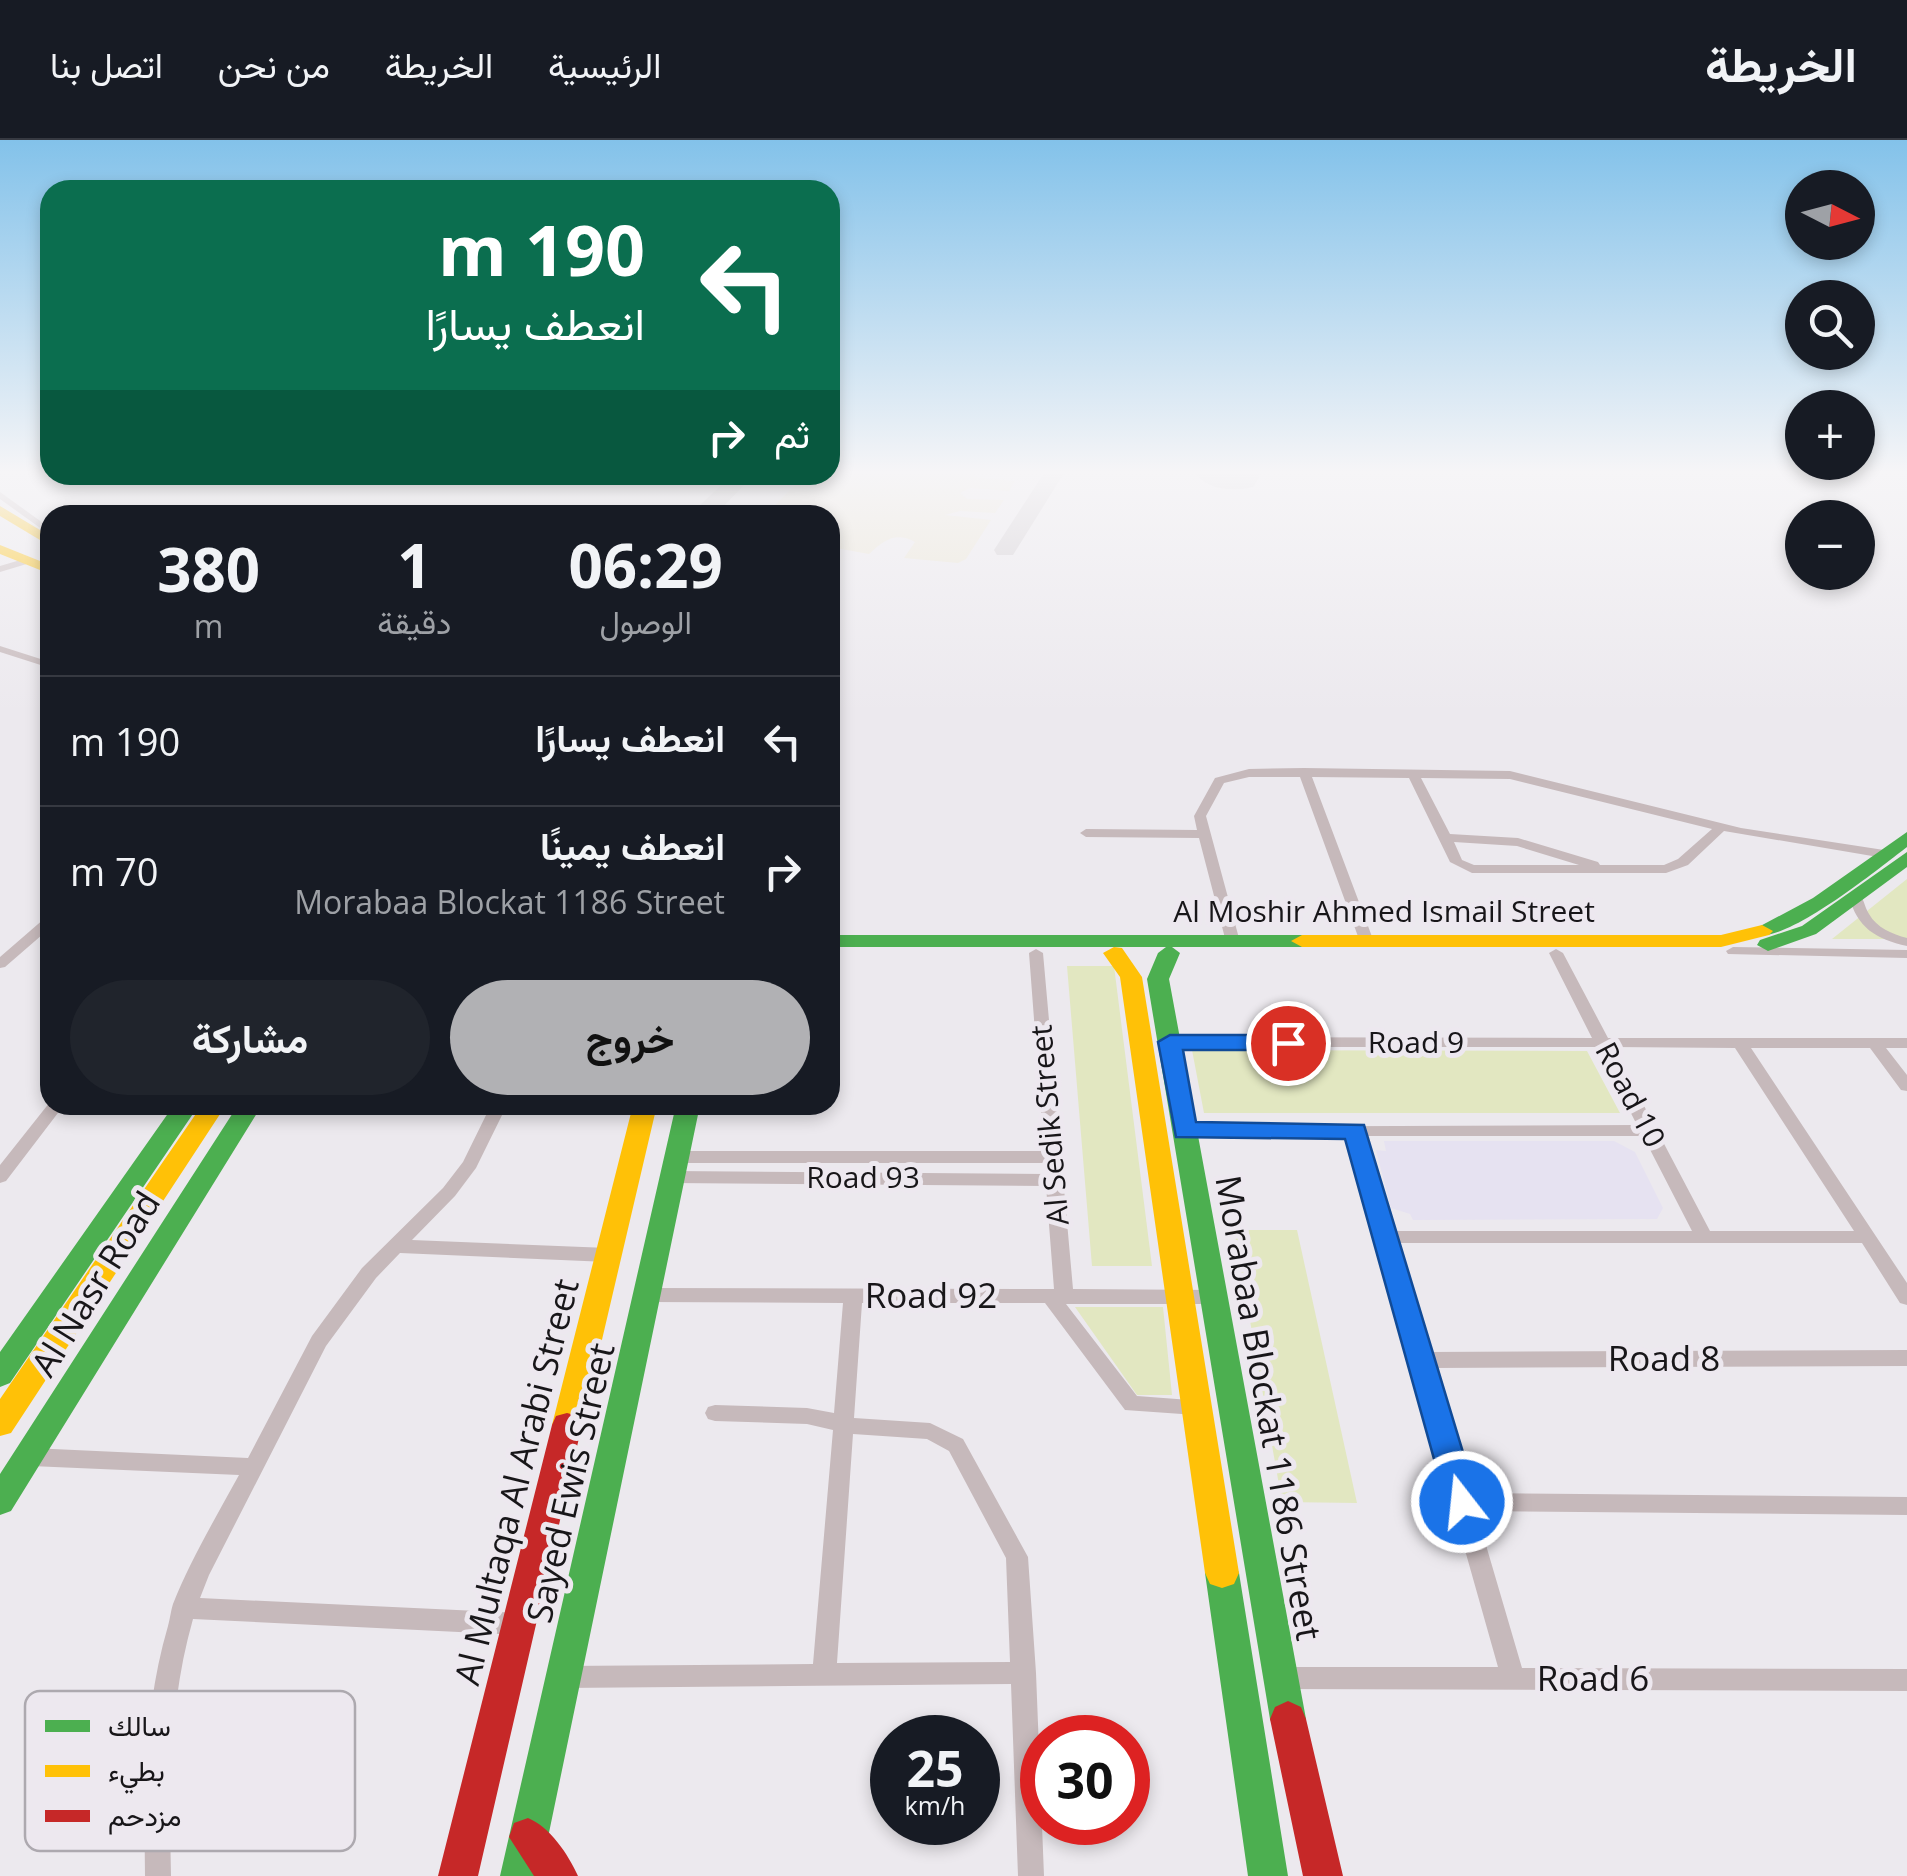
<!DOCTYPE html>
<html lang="ar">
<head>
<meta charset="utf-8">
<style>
	:root { --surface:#171b24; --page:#20242c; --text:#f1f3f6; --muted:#9ea1a6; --line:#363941; --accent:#b1b1b4 }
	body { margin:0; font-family:"Open Sans",Vazirmatn,sans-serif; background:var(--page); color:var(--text); direction:rtl; height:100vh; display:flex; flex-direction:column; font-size:38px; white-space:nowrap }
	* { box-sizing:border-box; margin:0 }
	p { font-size:32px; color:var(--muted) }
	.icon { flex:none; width:55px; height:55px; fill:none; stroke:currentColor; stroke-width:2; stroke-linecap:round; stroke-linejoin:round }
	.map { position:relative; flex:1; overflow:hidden; direction:ltr }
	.side { position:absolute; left:40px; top:365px; width:800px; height:610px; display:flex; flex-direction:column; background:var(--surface); border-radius:30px; box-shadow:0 5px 15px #0003; direction:rtl }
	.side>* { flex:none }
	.banner { position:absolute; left:40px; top:40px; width:800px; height:305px; border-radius:30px; box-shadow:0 5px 15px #0003; direction:rtl; background:#0b6e4f; color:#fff; overflow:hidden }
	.needle { width:65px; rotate:96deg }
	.buttons { position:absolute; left:1785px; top:30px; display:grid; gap:20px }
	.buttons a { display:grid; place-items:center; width:90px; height:90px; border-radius:50%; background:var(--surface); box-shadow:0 5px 15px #0003; font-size:50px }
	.speed { position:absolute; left:870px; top:1575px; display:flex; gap:20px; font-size:50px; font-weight:700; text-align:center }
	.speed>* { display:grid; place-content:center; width:130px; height:130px; border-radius:50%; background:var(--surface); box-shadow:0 5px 15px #0003; line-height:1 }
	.speed small { font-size:25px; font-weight:400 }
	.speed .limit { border:15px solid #d22; background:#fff; color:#111 }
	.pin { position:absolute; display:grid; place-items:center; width:85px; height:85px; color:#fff; margin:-42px; border:5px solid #fff; border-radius:50%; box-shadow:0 2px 10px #0007 }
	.me { position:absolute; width:110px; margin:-55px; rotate:344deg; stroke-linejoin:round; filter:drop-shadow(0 0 8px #0008) }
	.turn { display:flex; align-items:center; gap:35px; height:210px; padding:0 30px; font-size:45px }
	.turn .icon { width:130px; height:130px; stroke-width:2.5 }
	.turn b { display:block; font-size:70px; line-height:85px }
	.then { display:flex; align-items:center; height:95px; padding:0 30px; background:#0003; gap:20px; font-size:38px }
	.eta { display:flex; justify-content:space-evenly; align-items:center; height:170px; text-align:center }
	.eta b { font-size:60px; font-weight:700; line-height:70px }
	.action { display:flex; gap:20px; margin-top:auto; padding:20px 30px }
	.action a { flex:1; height:115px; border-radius:60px; background:var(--accent); color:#111; font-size:40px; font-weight:700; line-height:115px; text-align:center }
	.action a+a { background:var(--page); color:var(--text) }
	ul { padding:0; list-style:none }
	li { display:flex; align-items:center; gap:30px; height:130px; padding:0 30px; border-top:2px solid var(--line) }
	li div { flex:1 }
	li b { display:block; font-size:38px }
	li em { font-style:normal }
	header { display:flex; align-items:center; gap:60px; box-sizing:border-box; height:140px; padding:0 50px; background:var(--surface); border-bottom:2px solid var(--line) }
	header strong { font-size:48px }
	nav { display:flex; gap:55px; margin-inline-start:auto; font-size:35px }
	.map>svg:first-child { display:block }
	.education { fill:#e6e2f1 }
	.green { fill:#e2e7c1 }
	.sand { fill:#ebe5d2 }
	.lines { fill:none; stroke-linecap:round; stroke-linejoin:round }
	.taxiway { fill:#d0cbcf; fill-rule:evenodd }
	.runway { fill:#d0cbcf; fill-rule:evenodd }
	.street { fill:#c6b9bb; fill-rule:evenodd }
	.fast { fill:#4caf50; fill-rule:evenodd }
	.slow { fill:#ffc107; fill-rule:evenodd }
	.jam { fill:#c62828; fill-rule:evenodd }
	.route { fill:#1a73e8; stroke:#114b97; stroke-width:2.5 }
	.labels { text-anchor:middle; stroke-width:10; stroke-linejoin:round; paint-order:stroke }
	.street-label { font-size:30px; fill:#181619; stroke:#ede8ef }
	.near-street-label { font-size:35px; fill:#181619; stroke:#ede8ef }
	.key { fill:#ede8ef; stroke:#ada9af; stroke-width:2.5 }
	.key-label { font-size:28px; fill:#181619 }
</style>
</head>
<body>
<header>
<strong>الخريطة</strong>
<nav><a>الرئيسية</a><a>الخريطة</a><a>من نحن</a><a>اتصل بنا</a></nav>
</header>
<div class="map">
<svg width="1907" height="1736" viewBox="0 0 1907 1736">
	<rect width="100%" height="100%" fill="#ece9ee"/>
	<!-- education -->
	<path class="education" d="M1384,1001h230l21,11 28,56 -6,11 -244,1 -3,-6 -19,-6 -15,-58 10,1z"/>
	<!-- green -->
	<path class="green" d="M1907,739v60h-75z
		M1067,826h47l38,300h-60z
		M1192,910l395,1 33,62h-416z
		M1234,1090h63l60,273 -75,-1z
		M1075,1167h88l9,88h-35z"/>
	<!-- sand -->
	<path class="sand" d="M830,330h146l-2,7 41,4 -6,10 -39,-3 -10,5 7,6 37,1 -9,13 -35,-2 -15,4 46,5 -25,39 -8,4 -54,-5 11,-16c-20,-11 -32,-1 -46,12l-39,-7v-12l9,-6 -9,-2v-12h-65l40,-40h25z"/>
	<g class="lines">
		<!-- taxiway -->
		<path class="taxiway" d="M1046,330h20l-53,85h-16l-3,-5z
			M1213,330h28l-10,6h-16z
			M732,335h22l-39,40h-16v-9z"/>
		<!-- runway -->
		<path class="runway" d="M1192,330h64l4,6 -7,11c-22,5 -47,3 -61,-17z"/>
		<!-- street -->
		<path class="street" d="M0,352l50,36v7l-50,-36z
			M27,418l5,3 -2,2 -30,9v-6z
			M0,506l50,16v6l-50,-16z
			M1304,628l206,3 231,57 143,22 7,4 -7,4 -160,-27 -36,34 -22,8h-194l-22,-11 -41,-84 -97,-1 62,165 -7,4 -7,-4 -60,-165h-51l-25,6 -18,33 34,126 -7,4 -7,-4 -27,-104 -113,-1 -6,-4 6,-4 111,1 -3,-14 21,-38 34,-9zM1421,638l89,1 202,50 -34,30 -14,6h-64l-2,-3 -80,-24 -68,-4zM1454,702l63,4 62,19h-105l-12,-5z
			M1856,752c9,6 7,12 13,22 8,14 23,20 38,24v8c-31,-7 -50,-18 -58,-50z
			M50,777v11l-45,39 -5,1v-11l45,-39z
			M1733,807l174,3v8l-179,-4 -2,-3z
			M1036,809l7,4 30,336 140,1 7,2 2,5 -2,5 -7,2h-147l71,92 66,5 3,6 -3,6 -7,2 -71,-5 -80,-107h-183l-8,115 76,5 33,16 65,118 8,116 8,203h-26l-7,-192 -448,4 -8,-3 -4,-8 4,-8 8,-3 250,-2 20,-234 -26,-6 -92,-3 -7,-2 -3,-6 3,-6 7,-2 92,3 27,5 9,-110 -195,-1 -7,-2 -2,-5 2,-5 7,-2 406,1 -8,-103 -374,-3 -6,-2 -3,-4 3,-4 6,-2 373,3v-11h-368l-6,-2 -2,-4 2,-4 6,-2h367l-15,-198zM853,1294l74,5 22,12 57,107 4,104 -173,1z
			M1556,809l7,4 45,85h299v10h-21l21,27v16l-6,-1 -31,-42h-119l156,235v22l-7,-2 -38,-60h-465l32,109 478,-2v16l-474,2 37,125 437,4v18l-431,-4 46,157 385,1v22l-626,-2 -8,-3 -4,-8 4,-8 8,-3h217l-150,-531 -163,1 -6,-2 -2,-4 2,-4 458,-2 -40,-78h-428l-8,-5 8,-5 423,1 -43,-85zM1613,907l122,1 119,183h-144zM1365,996h278l49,95h-299z
			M50,962v3h14l-58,76 -6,2v-18z
			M491,965h16l-31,63 -21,28 -43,44 196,8 6,2 3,5 -3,5 -6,2 -208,-9 -24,25 -50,68 -117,229 -9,23 318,15 8,4 3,7 -3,7 -8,4 -325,-16c-24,84 -24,170 -22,257h-26c-1,-84 -1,-169 23,-250 2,-7 3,-16 5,-22 17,-43 43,-87 66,-129l-208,-9 -7,-3 -3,-6 3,-6 7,-3 217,10 64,-122 50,-68 81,-80 20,-26z"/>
		<!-- fast -->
		<path class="fast" d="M1907,692v15c-28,21 -119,96 -152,88l-4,-4 62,-33z
			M1907,712v15l-91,67 -48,17 -11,-6 3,-5 42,-14z
			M830,795h472l11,6 -11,6h-130l8,6 -11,26 137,740 -5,12 -13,6 -13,-6 -5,-12 -123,-740 11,-26 8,-6h-336z
			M174,965h25l-189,278 -10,4v-35z
			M238,965h24l-251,406 -11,4v-41z
			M676,965h24l-160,771h-40z
			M1222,1418l12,4 5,11 49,303h-40l-43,-303 5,-11z"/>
		<!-- slow -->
		<path class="slow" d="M0,366l50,30v10l-50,-30z
			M0,405l50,20v9l-50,-20z
			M1762,785l11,6 -4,4 -48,12h-419l-11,-6 11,-6h419z
			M1114,807l8,1 20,29 97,596 -5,11 -12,4 -12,-4 -5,-11 -85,-596 -17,-24z
			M202,965h24l-215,328 -11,3v-37z
			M633,965h24l-75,320 -4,9 -11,3 -11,-3 -4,-9z"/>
		<!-- jam -->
		<path class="jam" d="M567,1273l11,3 4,9 -104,451h-40l114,-451 4,-9z
			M1288,1561l13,6 5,12 37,157h-40l-33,-157 5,-12z
			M528,1678c22,9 40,36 50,58h-44l-25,-39 5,-14z"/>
	</g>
	<!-- sky -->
	<linearGradient id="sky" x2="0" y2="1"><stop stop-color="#83c2ea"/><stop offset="0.58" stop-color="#f6f5f7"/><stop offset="1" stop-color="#f6f5f7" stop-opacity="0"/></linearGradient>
	<rect width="1907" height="573" fill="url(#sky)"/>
	<!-- route -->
	<path class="route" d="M1170,895h118l11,8 -11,7h-105l13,72 168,3 114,377 -5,10 -11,4 -12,-4 -4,-10 -101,-363 -169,-2 -18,-95z"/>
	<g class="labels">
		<!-- street labels -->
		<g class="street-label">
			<text x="1384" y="782">Al Moshir Ahmed Ismail Street</text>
			<text x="1416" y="913">Road 9</text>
			<text transform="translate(1630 955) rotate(62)" y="10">Road 10</text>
			<text transform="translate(1050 985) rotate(-95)" y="10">Al Sedik Street</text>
			<text x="863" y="1048">Road 93</text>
		</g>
		<!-- near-street labels -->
		<g class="near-street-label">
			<text transform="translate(96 1144) rotate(-58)" y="12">Al Nasr Road</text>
			<text x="931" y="1168">Road 92</text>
			<text x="1664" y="1231">Road 8</text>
			<text transform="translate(1268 1268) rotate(80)" y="12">Morabaa Blockat 1186 Street</text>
			<text transform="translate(517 1342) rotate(-76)" y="12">Al Multaqa Al Arabi Street</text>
			<text transform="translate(571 1343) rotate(-77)" y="12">Sayed Ewis Street</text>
			<text x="1593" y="1551">Road 6</text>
		</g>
	</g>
	<!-- legend -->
	<rect x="25" y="1551" width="330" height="160" rx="15" class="key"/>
	<rect x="45" y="1580" width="45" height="12" fill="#4caf50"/>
	<rect x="45" y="1625" width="45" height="12" fill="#ffc107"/>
	<rect x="45" y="1670" width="45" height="12" fill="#c62828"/>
	<g class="key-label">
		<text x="108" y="1596">سالك</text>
		<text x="108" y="1641">بطيء</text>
		<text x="108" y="1686">مزدحم</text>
	</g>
</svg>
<div class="buttons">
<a><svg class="needle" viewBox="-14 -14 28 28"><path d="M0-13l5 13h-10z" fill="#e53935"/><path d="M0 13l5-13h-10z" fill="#9ea1a6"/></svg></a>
<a><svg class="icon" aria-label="search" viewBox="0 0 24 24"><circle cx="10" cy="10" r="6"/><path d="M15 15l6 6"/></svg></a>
<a>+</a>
<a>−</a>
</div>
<div class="speed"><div>25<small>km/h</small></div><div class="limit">30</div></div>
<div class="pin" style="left:1288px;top:903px;background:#d93025"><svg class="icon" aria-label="arrive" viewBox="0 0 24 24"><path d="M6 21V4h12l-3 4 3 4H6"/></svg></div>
<svg class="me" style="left:1462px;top:1362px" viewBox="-20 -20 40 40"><circle r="17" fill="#1a73e8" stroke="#fff" stroke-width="3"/><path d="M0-11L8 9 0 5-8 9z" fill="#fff"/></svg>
<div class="banner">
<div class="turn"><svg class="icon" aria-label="left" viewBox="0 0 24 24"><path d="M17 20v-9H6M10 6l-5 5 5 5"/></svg><div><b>190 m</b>انعطف يسارًا</div></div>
<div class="then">ثم<svg class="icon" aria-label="right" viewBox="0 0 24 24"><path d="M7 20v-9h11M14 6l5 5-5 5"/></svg></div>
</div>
<section class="side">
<div class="eta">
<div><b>06:29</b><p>الوصول</p></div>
<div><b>1</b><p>دقيقة</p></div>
<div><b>380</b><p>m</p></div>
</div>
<ul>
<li><svg class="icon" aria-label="left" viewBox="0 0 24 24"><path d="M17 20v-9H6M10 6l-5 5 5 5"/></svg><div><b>انعطف يسارًا</b></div><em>190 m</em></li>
<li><svg class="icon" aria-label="right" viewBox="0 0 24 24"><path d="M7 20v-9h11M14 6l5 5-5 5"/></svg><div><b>انعطف يمينًا</b><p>Morabaa Blockat 1186 Street</p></div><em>70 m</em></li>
</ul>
<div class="action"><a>خروج</a><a>مشاركة</a></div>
</section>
</div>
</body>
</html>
